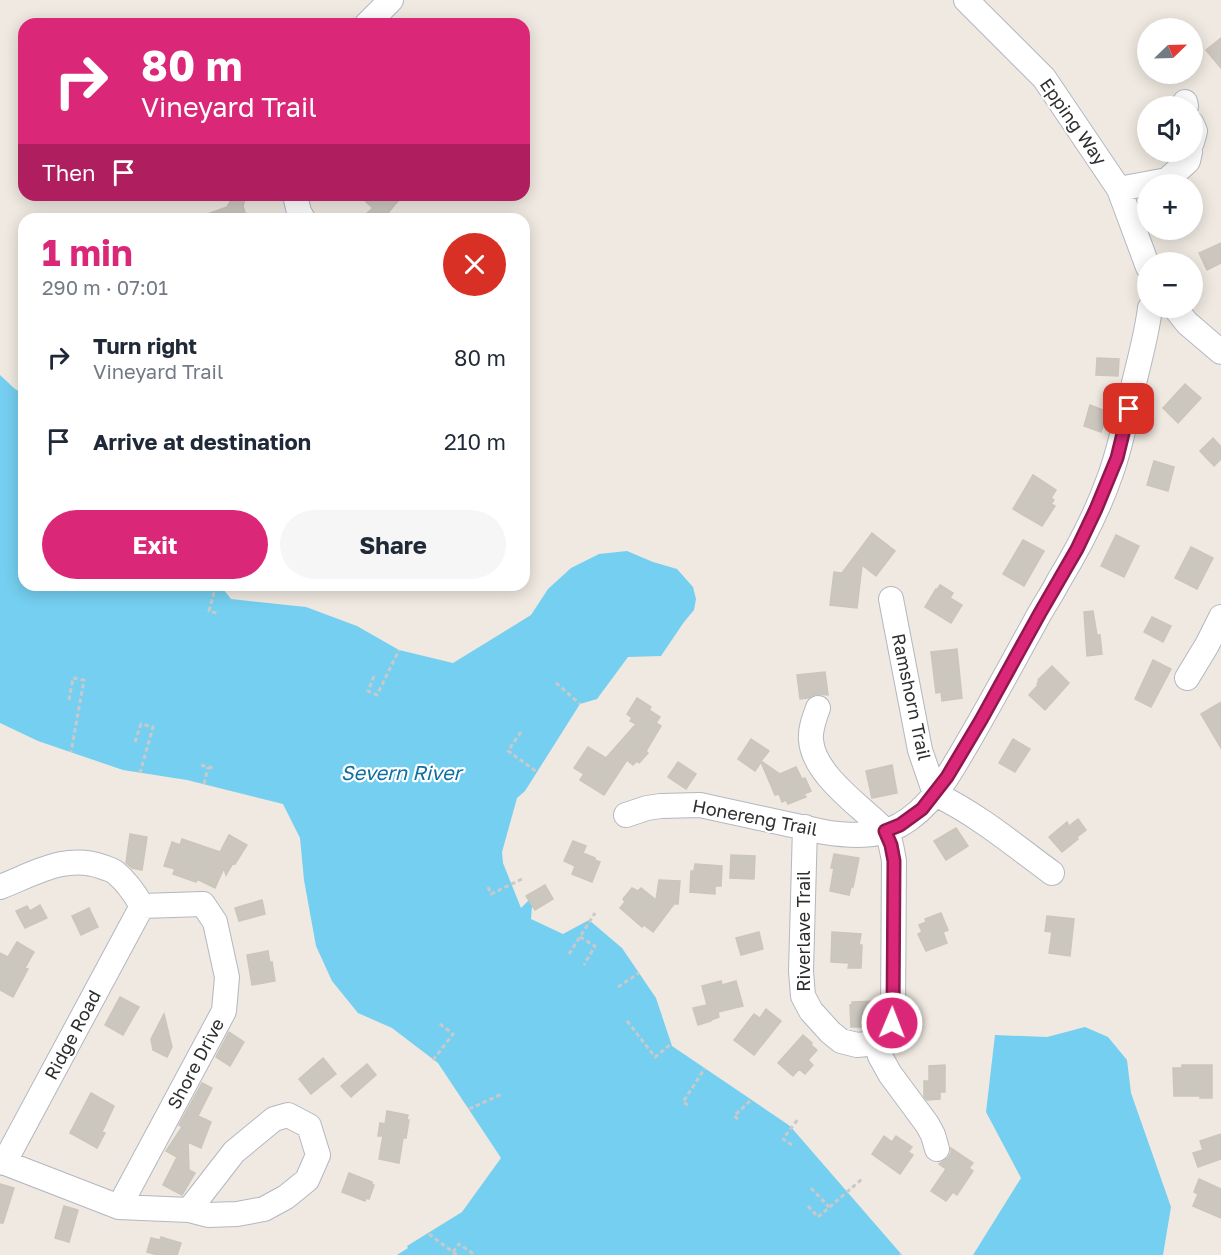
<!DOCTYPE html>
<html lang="en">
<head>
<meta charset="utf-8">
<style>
	:root { --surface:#fff; --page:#f6f6f7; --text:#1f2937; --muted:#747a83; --accent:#db2777 }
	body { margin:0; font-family:"Golos Text",sans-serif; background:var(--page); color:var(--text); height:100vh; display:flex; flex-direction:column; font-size:22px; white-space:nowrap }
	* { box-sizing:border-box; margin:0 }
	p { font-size:20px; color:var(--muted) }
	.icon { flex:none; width:33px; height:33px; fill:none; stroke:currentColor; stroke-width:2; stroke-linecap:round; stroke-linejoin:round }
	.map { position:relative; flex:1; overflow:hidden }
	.sheet { position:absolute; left:18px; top:213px; width:512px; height:378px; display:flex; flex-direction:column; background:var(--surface); border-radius:18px; box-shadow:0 3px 15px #0003 }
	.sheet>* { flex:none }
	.hud { position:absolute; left:18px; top:18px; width:512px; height:183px; border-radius:18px; box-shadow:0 3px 15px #0003; background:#db2777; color:#fff; overflow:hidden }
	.needle { width:39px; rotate:67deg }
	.tools { position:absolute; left:1137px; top:18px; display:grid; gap:12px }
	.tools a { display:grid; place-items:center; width:66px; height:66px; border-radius:50%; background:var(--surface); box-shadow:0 3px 15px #0003; font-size:30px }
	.pin { position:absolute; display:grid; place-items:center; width:51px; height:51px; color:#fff; margin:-26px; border-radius:12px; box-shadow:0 3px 9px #0006 }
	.me { position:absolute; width:66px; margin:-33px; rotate:1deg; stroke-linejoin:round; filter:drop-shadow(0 0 4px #0008) }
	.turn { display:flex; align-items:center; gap:21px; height:126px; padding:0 24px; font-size:27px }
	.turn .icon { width:78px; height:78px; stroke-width:2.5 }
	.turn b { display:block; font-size:42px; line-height:51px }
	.then { display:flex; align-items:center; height:57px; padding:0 24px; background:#0003; gap:12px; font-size:22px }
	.round { display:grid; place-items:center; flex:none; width:63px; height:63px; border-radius:32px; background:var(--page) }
	.summary { display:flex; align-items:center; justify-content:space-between; height:102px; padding:0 24px }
	h1 { font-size:36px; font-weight:700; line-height:45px; color:var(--accent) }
	.button { display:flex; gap:12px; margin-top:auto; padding:12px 24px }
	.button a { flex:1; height:69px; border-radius:36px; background:var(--accent); color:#fff; font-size:24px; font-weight:700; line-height:69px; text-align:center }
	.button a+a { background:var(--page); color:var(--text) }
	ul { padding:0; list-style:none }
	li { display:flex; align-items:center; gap:18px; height:84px; padding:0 24px }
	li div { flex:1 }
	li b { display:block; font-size:22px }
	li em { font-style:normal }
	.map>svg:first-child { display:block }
	.water { fill:#75cff0 }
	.building { fill:#cbc7bf; stroke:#cbc5ba; stroke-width:1.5 }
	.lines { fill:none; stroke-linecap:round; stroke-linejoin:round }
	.minor-casing { stroke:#b4b7c1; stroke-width:26 }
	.path { stroke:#c9c9c9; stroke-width:3; stroke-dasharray:4.5 3; stroke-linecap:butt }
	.minor { stroke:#fff; stroke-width:24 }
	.route-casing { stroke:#8e194d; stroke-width:15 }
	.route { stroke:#db2777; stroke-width:10 }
	.labels { text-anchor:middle; stroke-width:4.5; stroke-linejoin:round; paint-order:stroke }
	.street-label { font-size:18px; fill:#2e2e2e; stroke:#fff }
	.water-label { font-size:20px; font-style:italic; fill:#0d6fa3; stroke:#fff }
</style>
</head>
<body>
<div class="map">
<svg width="1221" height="1255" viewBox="0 0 1221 1255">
	<rect width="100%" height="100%" fill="#efe9e1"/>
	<!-- water -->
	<path class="water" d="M0,375l15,14 9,5v191h196l11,14 75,8 51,19 42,24 54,13 78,-48 17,-26 23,-21 28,-14 28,-3 26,11 24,7 16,18 3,12 -2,11 -10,12 -23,34 -33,1 -31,42 -17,5 -55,87 -8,7 -15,54 1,11 18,45 8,-8 3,6 -1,13 32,15 26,-14 33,28 34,50 16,48 118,80 112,129h-505l11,-7 -1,-2 55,-34 39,-54 -63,-95 -46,-35 -34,-15 -26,-32 -16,-35 -12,-66 -4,-42 -17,-34 -96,-24 -64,-10 -85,-29 -38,-18z
		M1085,1027l23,10 19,23 4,33 40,114 -8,48h-190l48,-77 -35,-66 9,-77 52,2z"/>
	<!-- building -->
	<path class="building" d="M1221,38v30l-15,-18z
		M234,195h12l-3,11 4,13h-48v-2l28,-10z
		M372,195h31l-15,18 4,6h-32l13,-11 -7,-6z
		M1221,243v20l-14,7 -8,-17z
		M1097,358l22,1 -1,17 -22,-1z
		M1185,384l16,14 -23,25 -15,-15z
		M1090,405l18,7 -7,20 -17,-6z
		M1213,438l8,9v12l-7,7 -14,-15z
		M1154,461l20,6 -6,24 -21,-6z
		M1033,475l23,15 -5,8 3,2 -3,4 4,2 -13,20 -29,-17z
		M872,533l23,18 -19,25 -14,-11 -5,43 -27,-3 4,-33 8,1z
		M1116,535l23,11 -15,31 -23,-11z
		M1023,540l21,11 -20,35 -21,-12z
		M1191,547l22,11 -16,31 -22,-11z
		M940,585l13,8 -3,5 12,7 -11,18 -26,-16 11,-18 1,1z
		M1093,611l4,24h3l2,19 -15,2 -3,-44z
		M1152,617l19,9 -8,16 -19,-10z
		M957,649l5,49 -20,3 -1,-9 -5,1 -5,-41z
		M1153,660l18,9 -20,38 -16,-8z
		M1052,666l17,17 -24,27 -16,-15 9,-10 -1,-1 2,-3 -1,-1z
		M825,672l3,23 -12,-1 -8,4 -8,1 -3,-24z
		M637,698l14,9 -2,3 11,7 -4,6 5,3 -15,25 2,2 -9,10 -2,-2 -4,4 -6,-5 -23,35 -24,-15 4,-6 -10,-6 14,-21 18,11 30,-34 -6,-3 2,-3 -5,-4z
		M1221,702v46l-20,-34z
		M751,739l18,12 -8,10 19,13 16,-7 6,12 3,-1 6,13 -7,3 2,3 -18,7 -2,-4 -4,2 -3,-8 -4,1 -14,-33 -6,9 -17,-12z
		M1013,739l17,10 -15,23 -16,-9z
		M678,762l18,12 -10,15 -18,-12z
		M892,765l5,28 -25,5 -6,-27z
		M1078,819l8,11 -9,7 1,2 -16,13 -13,-15 18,-15 2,4z
		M956,828l12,18 -22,14 -12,-19z
		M130,834l17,3 -5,33 -10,-2 -6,-5z
		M229,835l18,10 -12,19 -2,-1 -7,12 -2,-7 -9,20 -18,-9 -1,3 -23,-8 2,-5 -11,-3 8,-24 8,3 2,-6 38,13z
		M573,841l13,5 -3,7 12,5v2l5,2 -8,20 -20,-8 3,-8 -11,-5z
		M834,854l25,4 -6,29h-2l-2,8 -19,-4 4,-23h-3z
		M731,855l24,1 -1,23 -24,-1z
		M695,864l27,2 -1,20h-6v8l-25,-2 1,-21h3z
		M659,880l21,1 -2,23h-4l-21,28 -9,-7 -2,2 -22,-19 5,-6 -2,-3 9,-11 6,3 3,-3 15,12z
		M545,885l8,14 -18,11 -9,-14z
		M262,900l3,14 -26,7 -4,-13z
		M40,905l7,13 -22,10 -9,-17 11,-5 3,5z
		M89,908l9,19 -17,8 -9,-19z
		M941,913l7,17 -5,2 4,11 -21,8 -8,-17 4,-2 -3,-7 7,-3 -1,-3z
		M1047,916l27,3 -4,37 -21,-3 3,-21 -7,-1z
		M759,932l4,17 -22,6 -5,-17z
		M832,932l29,2 -2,11h3l-1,23h-13l1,-5 -18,-1z
		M17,942l17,10 -9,16 3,1 -15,28 -13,-7v-37l8,4z
		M268,951l2,12 2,-1 3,19 -23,4 -5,-30z
		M721,981l1,4 14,-4 7,25 -25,6 1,5 -8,3v1l-13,4 -5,-17 14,-3 -5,-19z
		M120,997l19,10 -16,28 -18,-10z
		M877,1001l1,15 -5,11h-22l-1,-22h2v-3z
		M766,1009l15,12 -27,34 -20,-15 20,-26 6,4z
		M164,1014l8,33 -5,10 -14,-7 -2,-11z
		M229,1032l15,10 -14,24 -14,-9z
		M803,1035l9,8 -1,2 6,5 -9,10 5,5 -8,9 -6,-5 -6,7 -15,-13z
		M323,1058l13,16 -25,20 -12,-15z
		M367,1064l9,11 -25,22 -10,-11z
		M945,1065v27h-5v7l-13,1 -3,-3v-16h5v-15z
		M1182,1065h30v33h-12v-2h-26l-1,-28h9z
		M202,1083l10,5 -14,28 13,6 -10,26 -13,-6 1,28 6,3 -13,22 -19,-10 14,-28 -11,-6 16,-24 -3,-2z
		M91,1093l23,13 -12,26 3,1 -8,15 -27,-15z
		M387,1111l21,4 -1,5h2l-3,18h-3l-4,25 -20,-4 4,-23h-5l2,-13 5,1z
		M1221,1134v25l-23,8 -5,-14 10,-3 -3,-9z
		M884,1136l8,6 4,-6 16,11 -4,5 5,3 -13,19 -28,-20z
		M951,1148l22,15 -4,5 4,3 -16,24 -4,-3 -7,9 -15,-10 15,-22 -7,-5 9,-6 3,-5z
		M349,1173l23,9v2l2,1 -5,14 -3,-1 -1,3 -23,-9z
		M1199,1179l22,10v29l-28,-12 5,-12 -4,-2z
		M0,1184l14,4 -11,35h-3z
		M64,1206l14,4 -9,32 -14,-4z
		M161,1237l20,6 -4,12h-20l-10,-3 4,-14 9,2z"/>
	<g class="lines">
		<!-- minor casing -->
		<g class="minor-casing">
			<path id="minor" d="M966,0l78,78 75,111 29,78
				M367,24l24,-24
				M1185,102l1,4
				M1192,124l3,7 -3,11
				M1119,189l48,-9 21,-19 2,-9
				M295,195l4,17 4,7
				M1175,308l12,15 34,29
				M891,599l29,151 15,44
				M1187,678l20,-33 14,-28
				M818,708c-4,11 -8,21 -7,32 2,29 36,56 56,74 6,5 12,10 17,16 7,8 8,21 10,31l-1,152c-2,14 -6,21 -16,30
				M935,794c42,20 79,51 117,79
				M626,815l21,-7 14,-2 39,-1 124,27c25,4 54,6 76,-7 34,-19 52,-56 71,-88 22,-38 43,-77 64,-115 7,-14 16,-26 23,-40 20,-33 39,-69 52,-106 11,-30 17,-62 24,-93 6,-25 13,-50 16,-75
				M805,827l-4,144 2,25 8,15 19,21 11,9 16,4 20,-2
				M0,887c34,-13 66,-34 103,-20 5,2 10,3 13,6 11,9 19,21 26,33
				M877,1043l3,13 10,18 37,50 6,11 4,14
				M0,1161l119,46 70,3 19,5 29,-1 27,-5 22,-12 21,-17 11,-25 -9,-29 -21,-11 -14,4 -40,33 -45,58
				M4,1163l138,-257
				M119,1207l105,-196 3,-34 -12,-55 -12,-18 -61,2"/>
		</g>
		<!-- path -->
		<path class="path" d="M216,585l-7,26 10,3
			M374,676l-6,15 9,4 22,-45
			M556,683l24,21
			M69,700l4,-22 11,2 -13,72
			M521,732l-13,19 29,21
			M135,742l6,-18 12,3 -13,46
			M201,765l14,4
			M204,784l4,-17
			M488,887l3,7 31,-15
			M580,937l15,9 -11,19
			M569,954l26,-41
			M618,987l21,-14
			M627,1021l28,36 16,-13
			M433,1060l20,-26 -13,-10
			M688,1105l-5,-3 22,-34
			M469,1109l33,-15
			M738,1119l-4,-3 17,-16
			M792,1145l-9,-6 15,-20
			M811,1188l18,19
			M808,1206l10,11 44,-38
			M429,1234l28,21
			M453,1252l6,-8 16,11
			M900,1255l1,-1"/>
		<!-- minor -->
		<use href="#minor" class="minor"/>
	</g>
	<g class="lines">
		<!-- route casing -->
		<g class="route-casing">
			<path id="route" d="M892,1023l1,-10 1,-152 -3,-16 -6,-14 15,-6 22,-16 25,-32 34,-57 59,-107 37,-64 19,-40 21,-51 12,-49"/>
		</g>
		<!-- route -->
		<use href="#route" class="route"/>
	</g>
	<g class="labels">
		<!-- street labels -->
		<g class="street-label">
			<text transform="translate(1073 122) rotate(55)" y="6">Epping Way</text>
			<text transform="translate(911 697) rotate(78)" y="6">Ramshorn Trail</text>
			<text transform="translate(755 818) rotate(11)" y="6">Honereng Trail</text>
			<text transform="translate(804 931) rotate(-90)" y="6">Riverlave Trail</text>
			<text transform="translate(73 1035) rotate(-62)" y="6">Ridge Road</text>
			<text transform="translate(196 1064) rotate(-62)" y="6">Shore Drive</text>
		</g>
		<!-- water labels -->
		<g class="water-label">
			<text x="401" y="780">Severn River</text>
		</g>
	</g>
</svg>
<div class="tools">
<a><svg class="needle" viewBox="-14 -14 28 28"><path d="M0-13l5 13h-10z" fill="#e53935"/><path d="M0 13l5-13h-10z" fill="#747a83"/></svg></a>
<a><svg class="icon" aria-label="sound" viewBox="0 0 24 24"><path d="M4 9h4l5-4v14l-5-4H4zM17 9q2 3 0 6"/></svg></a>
<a>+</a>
<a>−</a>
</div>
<div class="pin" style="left:1129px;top:409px;background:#d93025"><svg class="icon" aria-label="arrive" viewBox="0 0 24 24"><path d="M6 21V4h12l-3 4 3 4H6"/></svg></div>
<svg class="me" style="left:892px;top:1023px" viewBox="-20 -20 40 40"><circle r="17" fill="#db2777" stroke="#fff" stroke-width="3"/><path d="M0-11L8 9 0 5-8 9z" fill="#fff"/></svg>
<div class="hud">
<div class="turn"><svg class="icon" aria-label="right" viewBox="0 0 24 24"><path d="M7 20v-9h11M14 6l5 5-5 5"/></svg><div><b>80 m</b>Vineyard Trail</div></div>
<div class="then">Then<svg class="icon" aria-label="arrive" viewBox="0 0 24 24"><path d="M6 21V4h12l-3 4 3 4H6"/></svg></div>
</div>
<section class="sheet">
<div class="summary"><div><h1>1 min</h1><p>290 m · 07:01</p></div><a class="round" style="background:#d93025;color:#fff"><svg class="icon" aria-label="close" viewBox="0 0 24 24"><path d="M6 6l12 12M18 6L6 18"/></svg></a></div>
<ul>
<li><svg class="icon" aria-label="right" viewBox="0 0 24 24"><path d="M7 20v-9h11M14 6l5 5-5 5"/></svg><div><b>Turn right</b><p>Vineyard Trail</p></div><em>80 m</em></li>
<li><svg class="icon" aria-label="arrive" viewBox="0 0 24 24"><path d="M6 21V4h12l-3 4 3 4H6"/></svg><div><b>Arrive at destination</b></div><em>210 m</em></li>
</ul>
<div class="button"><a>Exit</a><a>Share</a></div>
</section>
</div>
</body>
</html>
